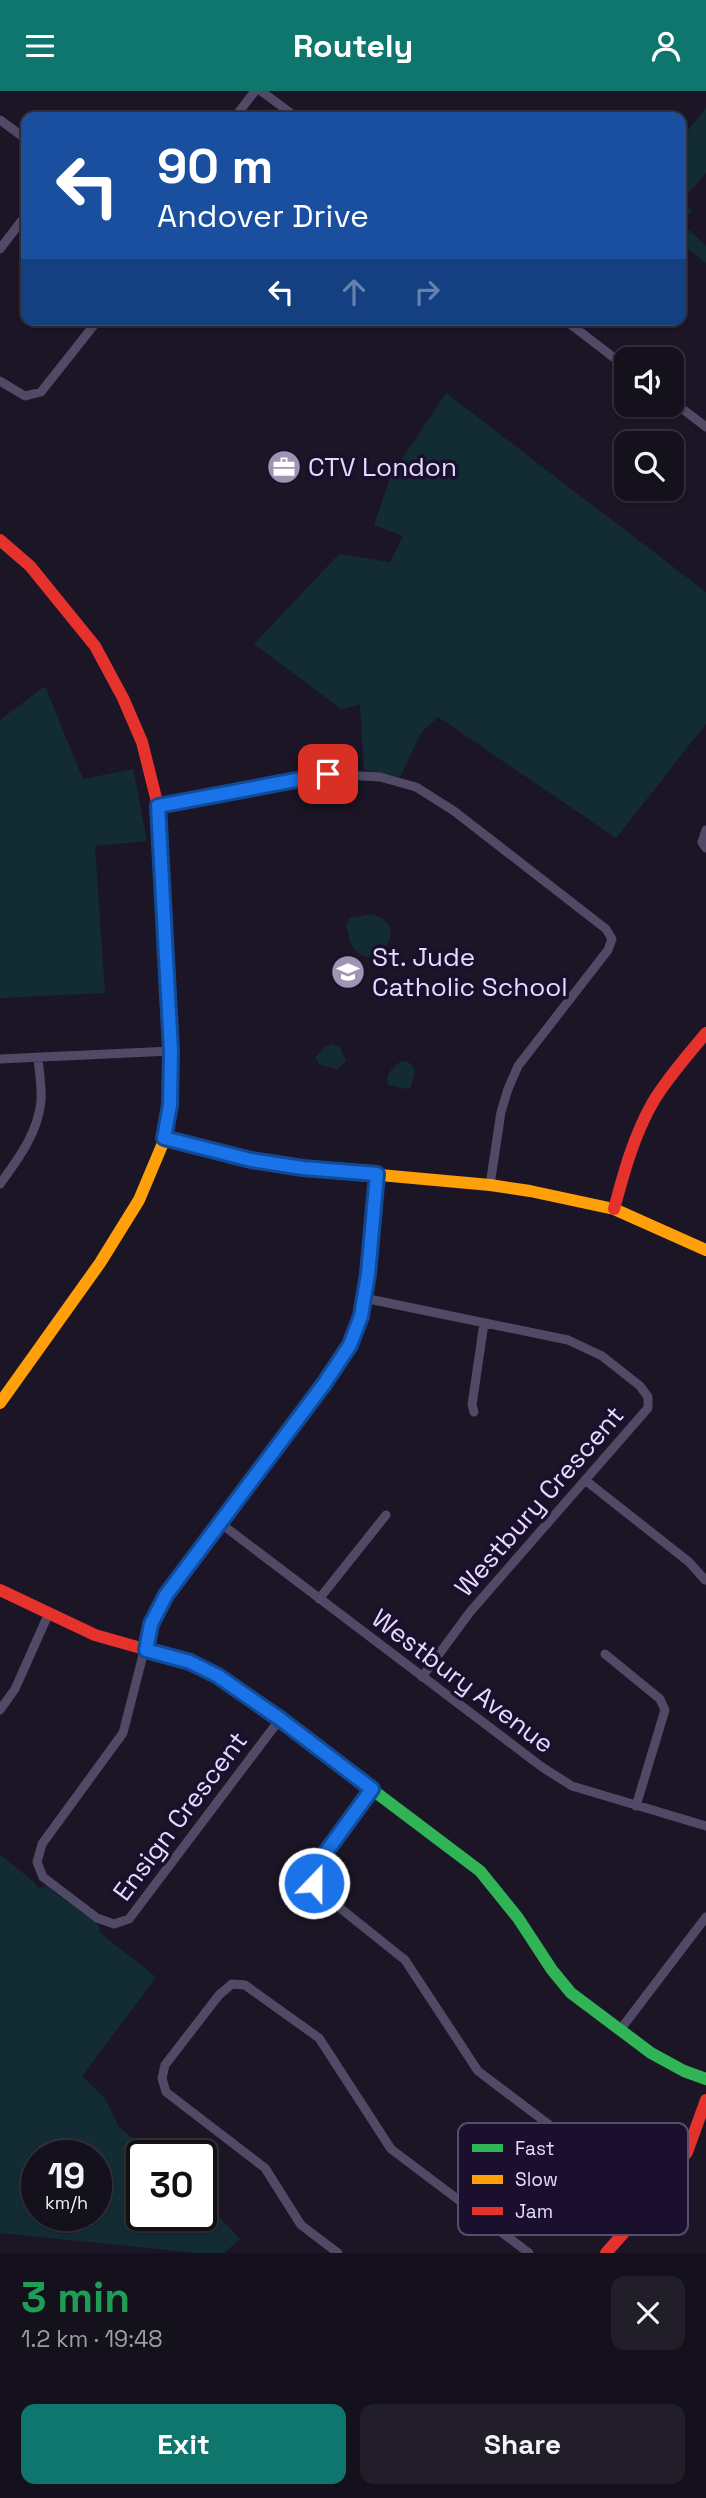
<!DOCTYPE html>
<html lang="en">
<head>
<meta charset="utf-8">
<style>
	:root { --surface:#14101c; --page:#211e29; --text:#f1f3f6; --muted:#9d9da3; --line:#33303b; --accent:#0f766e }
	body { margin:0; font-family:"Space Grotesk",sans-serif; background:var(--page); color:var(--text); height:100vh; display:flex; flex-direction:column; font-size:26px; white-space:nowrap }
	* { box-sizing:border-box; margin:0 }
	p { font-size:23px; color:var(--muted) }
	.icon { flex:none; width:38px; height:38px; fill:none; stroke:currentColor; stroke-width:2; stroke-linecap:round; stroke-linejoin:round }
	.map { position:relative; height:2162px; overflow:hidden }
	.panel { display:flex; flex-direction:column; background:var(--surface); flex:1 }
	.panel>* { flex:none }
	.top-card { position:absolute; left:21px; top:21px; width:665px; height:214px; border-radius:14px; box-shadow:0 2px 5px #0004,0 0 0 2px var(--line); background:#1a4fa0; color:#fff; overflow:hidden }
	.controls { position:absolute; left:614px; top:256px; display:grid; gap:14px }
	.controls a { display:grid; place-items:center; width:70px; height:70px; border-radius:14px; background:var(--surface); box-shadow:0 2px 5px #0004,0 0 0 2px var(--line); font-size:35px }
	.speed { position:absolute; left:21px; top:2049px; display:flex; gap:14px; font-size:35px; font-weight:700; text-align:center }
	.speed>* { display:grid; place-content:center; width:91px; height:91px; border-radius:50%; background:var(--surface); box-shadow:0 2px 5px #0004,0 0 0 2px var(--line); line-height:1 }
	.speed small { font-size:18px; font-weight:400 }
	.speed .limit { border:4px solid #111; border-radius:10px; background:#fff; color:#111 }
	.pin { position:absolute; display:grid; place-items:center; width:60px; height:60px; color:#fff; margin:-30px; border-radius:14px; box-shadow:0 4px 10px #0006 }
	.me { position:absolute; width:77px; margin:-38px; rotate:22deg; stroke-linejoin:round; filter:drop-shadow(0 0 5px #0008) }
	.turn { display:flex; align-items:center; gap:24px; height:147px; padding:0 21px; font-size:32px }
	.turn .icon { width:91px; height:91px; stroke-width:2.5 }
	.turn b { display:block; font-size:49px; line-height:60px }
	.lanes { display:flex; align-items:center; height:66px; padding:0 21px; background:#0003; justify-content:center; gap:35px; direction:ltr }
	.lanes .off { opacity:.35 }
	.round { display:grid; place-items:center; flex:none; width:74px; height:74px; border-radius:14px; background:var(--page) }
	.headline { display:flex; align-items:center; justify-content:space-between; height:119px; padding:0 21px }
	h1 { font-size:42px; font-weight:600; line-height:52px; color:#1e9e55 }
	.action { display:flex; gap:14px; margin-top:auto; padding:14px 21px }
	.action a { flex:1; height:80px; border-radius:14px; background:var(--accent); color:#fff; font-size:28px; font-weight:600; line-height:80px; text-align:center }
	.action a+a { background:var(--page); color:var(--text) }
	header { display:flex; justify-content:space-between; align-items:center; height:91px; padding:0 21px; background:var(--accent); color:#fff; font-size:32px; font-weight:600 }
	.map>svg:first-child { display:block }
	.green { fill:#132c34; fill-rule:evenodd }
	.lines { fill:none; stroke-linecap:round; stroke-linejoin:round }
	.street { stroke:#514a67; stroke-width:9 }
	.fast { stroke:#30b455; stroke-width:12 }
	.slow { stroke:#ff9f0a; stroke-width:12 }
	.jam { stroke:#e5322d; stroke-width:12 }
	.route-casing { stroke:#114b97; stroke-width:18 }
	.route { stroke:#1a73e8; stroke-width:12 }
	.labels { text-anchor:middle; stroke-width:7; stroke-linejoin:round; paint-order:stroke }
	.poi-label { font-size:26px; fill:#e6daff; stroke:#1a0f2c; text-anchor:start }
	.street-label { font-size:26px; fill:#e6daff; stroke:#1a0f2c }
	.key { fill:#1a0f2c; stroke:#574c6b; stroke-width:2 }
	.key-label { font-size:19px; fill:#e6daff }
</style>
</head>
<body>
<header><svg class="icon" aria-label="menu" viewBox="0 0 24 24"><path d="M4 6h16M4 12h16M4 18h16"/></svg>Routely<svg class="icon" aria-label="person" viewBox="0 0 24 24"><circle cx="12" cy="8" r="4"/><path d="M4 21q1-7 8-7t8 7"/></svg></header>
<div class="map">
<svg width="706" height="2162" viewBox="0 0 706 2162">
	<rect width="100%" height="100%" fill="#1b1526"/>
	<!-- green -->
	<path class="green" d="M706,17v65l-24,27 10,11 -11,12 25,23v17l-25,-19v-106z
		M446,302l260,199v132l-90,114 -178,-121 -17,16 -21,44 -36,-7 -4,-65 -19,4 -87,-65 85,-90 51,8 13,-26 -29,-11 17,-50z
		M45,595l38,93 50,-10 14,72 -52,5 10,147 -105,5v-278z
		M371,823c44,10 3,64 -18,33 -4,-6 -5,-15 -7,-22l4,-7z
		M332,953l8,3 6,14 -8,8 -18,-4 -5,-7 10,-11z
		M401,970l9,2 5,8 -4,16 -5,2 -18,-4c-3,-11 5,-18 13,-24z
		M0,1764l33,26 5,7 8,-2 54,40 -1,6 57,45 -74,99 24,24 13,27 35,29h-12v59h59v-18l39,42 -16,14h-27l-197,-20zM37,2065h59v59h-59z"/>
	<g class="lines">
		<!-- street -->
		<path class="street" d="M261,0l35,26
			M235,26l20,-26
			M0,29l26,19
			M0,158l26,-34
			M565,229l61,47
			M0,290l25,15 16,-4 57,-72
			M672,310l34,26
			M158,715l170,-32 52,3 36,10 38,24 152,118 6,10 -4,11 -90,116 -10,23 -7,23 -11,73
			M706,739l-4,12 4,6
			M0,968l171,-8
			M0,1093c18,-25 38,-51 41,-83 1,-14 -2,-30 -3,-44
			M364,1207l204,42 34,16 38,30 8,11v11l-178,204 -48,65
			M474,1321l-2,-7 12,-82
			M585,1389l104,82 16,18
			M220,1432l322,244 30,19 134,40
			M319,1508l67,-84
			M605,1563l55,45 5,11 -29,96
			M0,1619l15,-21 33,-74
			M280,1628l-151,200 -15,5 -17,-6 -54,-41 -6,-15 5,-18 81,-111 28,-109 15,-29 158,-211 26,-39 11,-29 7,-42 9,-100
			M372,1698l-59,81 1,13 6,9 85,68 73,111 173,131
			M620,1939l86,-113
			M338,2162l-37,-28 -36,-57 -99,-76 -4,-14 3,-13 54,-70 13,-11 13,1 74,53 72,111 138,104"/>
		<!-- fast -->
		<path class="fast" d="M264,1617l216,163 38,47 34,52 19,23 80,60 33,18 22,8"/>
		<!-- slow -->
		<path class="slow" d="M164,1047l87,22 52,8 187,17 40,6 84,18 92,41
			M0,1312l100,-140 39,-63 24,-57 7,-38 1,-42"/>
		<!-- jam -->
		<path class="jam" d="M0,449l30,26 65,80 28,52 19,44 16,64 13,257
			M614,1118c10,-37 20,-74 39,-107 15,-25 35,-47 53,-69
			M0,1499l95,45 95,27 28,14 46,32
			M606,2162l45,-51 36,-50 19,-52"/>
	</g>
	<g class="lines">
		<!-- route casing -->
		<g class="route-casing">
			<path id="route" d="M314,1792l-1,-13 59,-81 -92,-70 -62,-43 -28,-14 -44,-12 5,-26 15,-29 158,-211 26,-39 11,-29 7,-42 9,-100 -74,-6 -52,-8 -87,-22 6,-33 1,-54 -13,-245 170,-32"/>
		</g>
		<!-- route -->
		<use href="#route" class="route"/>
	</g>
	<!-- icons -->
	<defs>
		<g id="office-disc" transform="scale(1.75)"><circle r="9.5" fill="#9f95b3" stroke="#1a0f2c"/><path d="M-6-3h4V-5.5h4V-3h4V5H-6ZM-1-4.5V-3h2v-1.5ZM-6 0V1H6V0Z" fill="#fff"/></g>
		<g id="school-disc" transform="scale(1.75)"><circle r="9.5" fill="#9f95b3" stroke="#1a0f2c"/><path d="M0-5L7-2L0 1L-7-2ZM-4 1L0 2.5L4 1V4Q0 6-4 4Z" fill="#fff"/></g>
	</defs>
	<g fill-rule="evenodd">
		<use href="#office-disc" x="284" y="376"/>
		<use href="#school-disc" x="348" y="881"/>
	</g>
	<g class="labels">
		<!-- poi labels -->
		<g class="poi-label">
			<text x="308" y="385">CTV London</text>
			<text x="372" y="875">St. Jude<tspan x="372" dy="30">Catholic School</tspan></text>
		</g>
		<!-- street labels -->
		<g class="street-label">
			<text transform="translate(539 1410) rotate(-49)" y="9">Westbury Crescent</text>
			<text transform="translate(463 1590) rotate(37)" y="9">Westbury Avenue</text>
			<text transform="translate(180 1725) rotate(-53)" y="9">Ensign Crescent</text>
		</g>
	</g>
	<!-- legend -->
	<rect x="458" y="2032" width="230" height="112" rx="10" class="key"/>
	<rect x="472" y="2053" width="31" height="8" fill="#30b455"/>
	<rect x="472" y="2084" width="31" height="9" fill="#ff9f0a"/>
	<rect x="472" y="2116" width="31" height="8" fill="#e5322d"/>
	<g class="key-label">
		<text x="515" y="2064">Fast</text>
		<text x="515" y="2095">Slow</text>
		<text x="515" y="2127">Jam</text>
	</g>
</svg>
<div class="controls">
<a><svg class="icon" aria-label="sound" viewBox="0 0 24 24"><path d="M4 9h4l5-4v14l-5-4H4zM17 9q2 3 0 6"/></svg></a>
<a><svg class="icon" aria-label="search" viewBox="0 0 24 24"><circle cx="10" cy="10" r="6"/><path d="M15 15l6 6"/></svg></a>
</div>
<div class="speed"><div>19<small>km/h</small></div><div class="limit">30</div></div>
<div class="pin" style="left:328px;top:683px;background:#d93025"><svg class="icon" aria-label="arrive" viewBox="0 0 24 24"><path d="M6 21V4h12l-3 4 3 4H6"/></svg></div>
<svg class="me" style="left:314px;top:1792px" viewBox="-20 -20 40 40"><circle r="17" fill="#1a73e8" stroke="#fff" stroke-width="3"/><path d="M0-11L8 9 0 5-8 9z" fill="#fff"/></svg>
<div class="top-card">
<div class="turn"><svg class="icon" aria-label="left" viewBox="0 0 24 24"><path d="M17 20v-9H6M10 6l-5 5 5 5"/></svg><div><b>90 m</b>Andover Drive</div></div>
<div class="lanes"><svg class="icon" aria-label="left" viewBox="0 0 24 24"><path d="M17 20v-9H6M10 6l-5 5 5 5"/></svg><svg class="icon off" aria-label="ahead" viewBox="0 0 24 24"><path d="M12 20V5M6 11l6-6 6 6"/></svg><svg class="icon off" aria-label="right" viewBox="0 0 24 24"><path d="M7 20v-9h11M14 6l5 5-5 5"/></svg></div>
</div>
</div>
<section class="panel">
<div class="headline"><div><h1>3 min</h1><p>1.2 km · 19:48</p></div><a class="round"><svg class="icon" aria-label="close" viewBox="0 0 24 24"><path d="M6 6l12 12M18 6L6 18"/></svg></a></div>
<div class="action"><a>Exit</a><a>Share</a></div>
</section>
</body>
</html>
